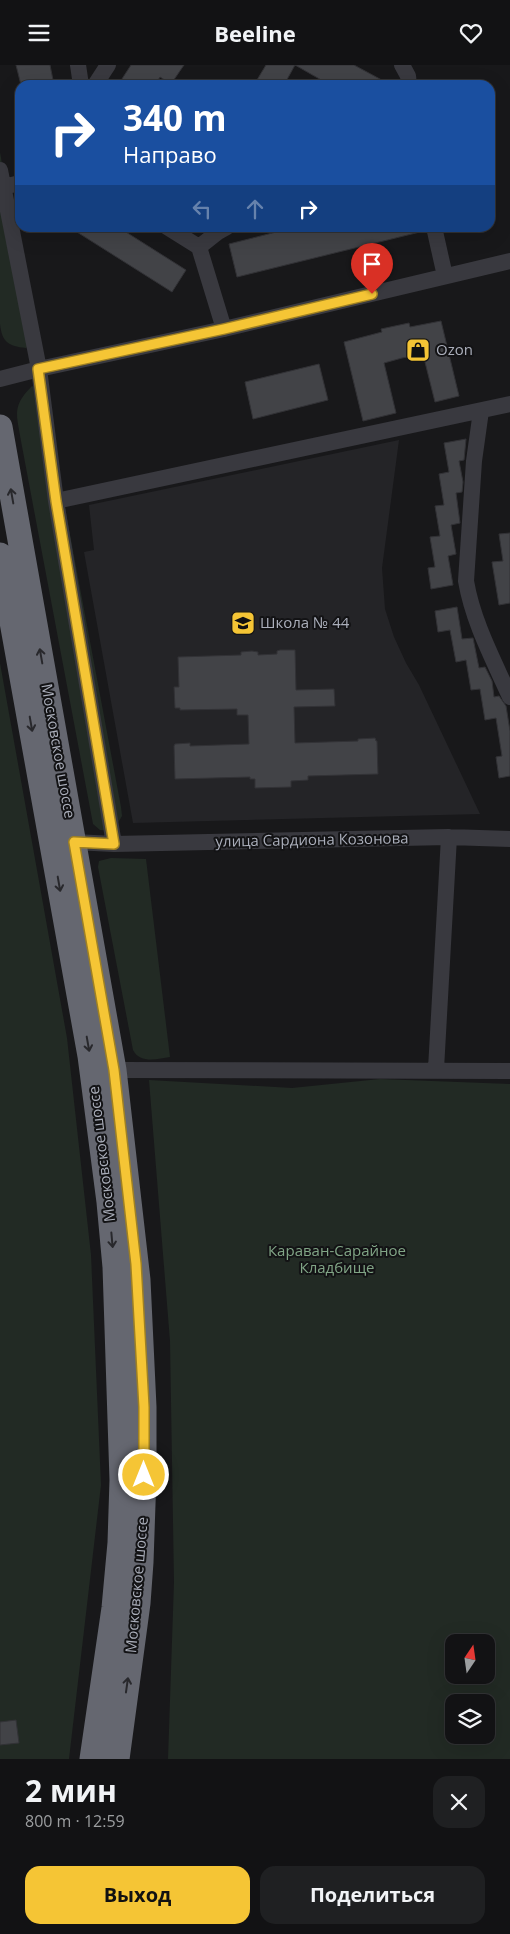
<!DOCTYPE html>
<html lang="ru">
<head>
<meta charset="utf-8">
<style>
	:root { --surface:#121214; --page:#1f2022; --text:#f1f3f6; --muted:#9c9ea0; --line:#313234; --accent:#f5c535 }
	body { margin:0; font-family:"Open Sans",sans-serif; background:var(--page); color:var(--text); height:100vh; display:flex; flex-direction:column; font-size:19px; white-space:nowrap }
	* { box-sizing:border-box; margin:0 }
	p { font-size:16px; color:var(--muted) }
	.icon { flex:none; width:28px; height:28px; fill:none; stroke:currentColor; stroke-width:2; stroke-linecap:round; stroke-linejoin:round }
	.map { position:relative; height:1694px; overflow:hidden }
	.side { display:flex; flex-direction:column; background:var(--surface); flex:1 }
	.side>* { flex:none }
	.top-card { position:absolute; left:15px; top:15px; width:480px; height:152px; border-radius:15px; box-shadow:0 5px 20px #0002,0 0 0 1px var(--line); background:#1a4fa0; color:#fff; overflow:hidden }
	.needle { width:32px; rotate:13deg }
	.buttons { position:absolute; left:445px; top:1569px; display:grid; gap:10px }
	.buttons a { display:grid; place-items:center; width:50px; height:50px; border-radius:10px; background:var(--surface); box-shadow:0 5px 20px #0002,0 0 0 1px var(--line); font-size:25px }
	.pin { position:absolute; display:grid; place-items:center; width:42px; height:42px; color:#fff; margin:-51px -21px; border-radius:50% 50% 50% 0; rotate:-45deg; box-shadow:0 0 5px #0007 }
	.pin .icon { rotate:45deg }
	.me { position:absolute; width:55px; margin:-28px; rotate:0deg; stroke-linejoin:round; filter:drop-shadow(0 0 4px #0008) }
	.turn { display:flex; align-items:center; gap:18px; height:105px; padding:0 25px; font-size:22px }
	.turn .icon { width:65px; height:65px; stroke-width:2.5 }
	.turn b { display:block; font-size:35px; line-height:42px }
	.lanes { display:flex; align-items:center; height:48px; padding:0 25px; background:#0003; justify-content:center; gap:25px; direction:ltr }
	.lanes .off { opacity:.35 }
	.round { display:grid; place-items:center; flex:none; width:52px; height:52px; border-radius:15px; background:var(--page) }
	.headline { display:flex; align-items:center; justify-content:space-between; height:85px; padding:0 25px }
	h1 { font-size:30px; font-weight:700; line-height:38px }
	.primary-button { display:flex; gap:10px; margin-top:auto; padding:10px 25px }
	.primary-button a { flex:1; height:58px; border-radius:15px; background:var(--accent); color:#111; font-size:20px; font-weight:700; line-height:58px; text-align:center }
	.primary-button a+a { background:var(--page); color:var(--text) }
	header { display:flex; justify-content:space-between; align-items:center; height:65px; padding:0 25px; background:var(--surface); font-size:22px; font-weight:700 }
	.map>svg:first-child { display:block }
	.built { fill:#242427 }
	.green { fill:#222a24; fill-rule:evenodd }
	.building { fill:#424347; stroke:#323236 }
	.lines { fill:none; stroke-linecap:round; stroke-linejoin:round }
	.minor { stroke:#39393f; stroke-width:16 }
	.highway { stroke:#656770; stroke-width:25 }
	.oneway { stroke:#28282c }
	.route-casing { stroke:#9f8022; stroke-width:12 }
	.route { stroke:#f5c535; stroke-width:9 }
	.labels { text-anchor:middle; stroke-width:4; stroke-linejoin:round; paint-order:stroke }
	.poi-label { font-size:15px; fill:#aaaeba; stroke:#131315; text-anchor:start }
	.street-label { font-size:15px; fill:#aaaeba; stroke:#131315 }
	.park-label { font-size:15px; fill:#81a586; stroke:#131315 }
</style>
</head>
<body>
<header><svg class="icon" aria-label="menu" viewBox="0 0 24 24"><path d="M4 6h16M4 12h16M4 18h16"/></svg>Beeline<svg class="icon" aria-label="heart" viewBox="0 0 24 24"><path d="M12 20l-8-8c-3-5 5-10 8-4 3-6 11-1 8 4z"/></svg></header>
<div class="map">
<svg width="510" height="1694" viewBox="0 0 510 1694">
	<rect width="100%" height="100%" fill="#18181a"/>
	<!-- built -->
	<path class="built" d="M399,375l-17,128 3,41 9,28 12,26 13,22 61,129 -347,9 -49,-271 10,-2 -5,-45z"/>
	<!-- green -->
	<path class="green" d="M0,87l29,168 1,24 -4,4c-18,-2 -24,-6 -26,-24z
		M32,321l15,8 -2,7 76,406 1,9 -9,15 -13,-1 -7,-6 -72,-383c-4,-26 -10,-34 11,-55z
		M0,598l67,375 24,217 10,230 -32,274h-69z
		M111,793l35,1 24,198c-12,2 -30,7 -37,-7l-35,-183 1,-6z
		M380,1014l130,5v675h-342l6,-177 -4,-241 -21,-261 143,8zM454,1578h32v32h-32zM454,1638h32v32h-32z"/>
	<!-- building -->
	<path class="building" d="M16,0h34l4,20h-33z
		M131,0h53l-13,19 -11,-7 -5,8h-37z
		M266,0h88l37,20h-61l-35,-20 -11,20h-30z
		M69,162h49l68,43 -14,22z
		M296,162h127l1,4 -187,46 -8,-33z
		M441,256l18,75 -24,6 -12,-48 -21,4 -18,5 12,50 -33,8 -19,-79 38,-10 -1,-3 28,-6 1,4z
		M319,299l9,36 -75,19 -8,-37z
		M466,374l-2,21 -5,1 4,21 -1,10 -6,1 4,30 -9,2 5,29 -8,2 5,29 -22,4 -3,-21 7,-1 -5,-30 10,-1 -5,-30 9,-1 -5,-31 10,-2 -5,-29z
		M510,468v70l-11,2 -7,-43 11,-1 -4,-27z
		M457,542l5,32 11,-1 6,30 6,-1 7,14 2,16 5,-1 7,10 4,25v45l-11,2 -3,-21 6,-1 -6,-38 -11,2 -5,-31 -9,1 -5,-30 -10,2 -6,-32 -12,2 -3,-21z
		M280,585h15l1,40 38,-1 1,17 -41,1 1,36 63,-2v-2l17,-1 1,3h1l1,33 -70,2v4l-17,1v6l-36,1v-9h-5v-2l-75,2 -1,-33 1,-2 15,-1v3l59,-2 -1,-29h-11v-6l-57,1v-2h-5l-1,-21h5l-1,-30 63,-2v-3l11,-1 6,1v3l19,-1v-3z
		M16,1655l3,23 -19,2v-23z"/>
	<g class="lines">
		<!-- minor -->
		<path class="minor" d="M78,0l3,20
			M402,0l6,11 1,9
			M95,20l13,-20
			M0,105l39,199 17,132 58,343
			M3,122l17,-4
			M167,162l32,20 25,82
			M434,162l11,49
			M199,182l19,-15 9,-5
			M0,314l39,-10 185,-40 286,-68
			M481,346l-7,50 -8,120c7,41 27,78 44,116
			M56,436l454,-97
			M74,777l40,2 335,-7 61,2
			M436,1004l13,-232
			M114,1005l396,1"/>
		<!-- highway -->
		<path class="highway" d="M0,362l114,643 24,210 6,127v68l-3,87 -3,41 -21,156
			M0,490l90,501 19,146 6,65 7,213 -2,63 -6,65 -22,151"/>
	</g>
	<!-- one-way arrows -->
	<defs><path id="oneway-shaft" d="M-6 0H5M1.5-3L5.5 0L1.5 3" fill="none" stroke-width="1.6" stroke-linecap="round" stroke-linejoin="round" transform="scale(1.25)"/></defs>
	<g class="oneway">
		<use href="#oneway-shaft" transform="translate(12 431) rotate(-100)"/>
		<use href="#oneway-shaft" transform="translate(41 591) rotate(-100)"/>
		<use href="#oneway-shaft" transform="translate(31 659) rotate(80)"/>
		<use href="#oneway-shaft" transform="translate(59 819) rotate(80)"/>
		<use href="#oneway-shaft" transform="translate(88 979) rotate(80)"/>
		<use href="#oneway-shaft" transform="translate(112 1175) rotate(85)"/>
		<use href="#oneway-shaft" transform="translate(127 1620) rotate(-82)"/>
	</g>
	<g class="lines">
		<!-- route casing -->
		<g class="route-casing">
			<path id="route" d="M144,1410v-68l-8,-143 -22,-194 -40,-228 40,2 -58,-343 -18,-132 186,-40 148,-35"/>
		</g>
		<!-- route -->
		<use href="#route" class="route"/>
	</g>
	<!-- icons -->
	<defs>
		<g id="shop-square" transform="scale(1.25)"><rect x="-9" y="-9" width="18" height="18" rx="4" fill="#f5c535" stroke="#131315"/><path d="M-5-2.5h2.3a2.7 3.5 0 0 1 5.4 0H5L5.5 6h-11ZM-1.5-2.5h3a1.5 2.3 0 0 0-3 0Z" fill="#111"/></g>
		<g id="school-square" transform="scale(1.25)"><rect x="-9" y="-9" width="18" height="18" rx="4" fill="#f5c535" stroke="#131315"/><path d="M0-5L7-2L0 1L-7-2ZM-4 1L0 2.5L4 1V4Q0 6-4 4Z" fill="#111"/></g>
	</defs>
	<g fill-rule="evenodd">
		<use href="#shop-square" x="418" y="285"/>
		<use href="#school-square" x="243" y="558"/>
	</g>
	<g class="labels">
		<!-- poi labels -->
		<g class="poi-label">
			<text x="436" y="290">Ozon</text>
			<text x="260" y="563">Школа № 44</text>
		</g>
		<!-- street labels -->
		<g class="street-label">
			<text transform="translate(58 686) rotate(80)" y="5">Московское шоссе</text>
			<text transform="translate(312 775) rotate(-1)" y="5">улица Сардиона Козонова</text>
			<text transform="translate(102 1089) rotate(-97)" y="5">Московское шоссе</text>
			<text transform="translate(137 1520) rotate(-85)" y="5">Московское шоссе</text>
		</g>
		<!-- park labels -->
		<g class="park-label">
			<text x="337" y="1191">Караван-Сарайное<tspan x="337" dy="17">Кладбище</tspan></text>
		</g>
	</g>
</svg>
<div class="buttons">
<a><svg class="needle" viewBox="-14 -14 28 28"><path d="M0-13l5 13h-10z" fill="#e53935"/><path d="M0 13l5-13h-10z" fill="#9c9ea0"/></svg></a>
<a><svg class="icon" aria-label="layers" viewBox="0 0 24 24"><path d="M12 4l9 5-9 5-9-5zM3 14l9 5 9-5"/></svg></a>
</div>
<div class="pin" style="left:372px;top:229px;background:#d93025"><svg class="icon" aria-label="arrive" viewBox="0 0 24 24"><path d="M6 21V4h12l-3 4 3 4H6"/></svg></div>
<svg class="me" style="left:144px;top:1410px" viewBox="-20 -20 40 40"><circle r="17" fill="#f5c535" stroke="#fff" stroke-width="3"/><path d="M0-11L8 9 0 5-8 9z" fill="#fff"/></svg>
<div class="top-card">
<div class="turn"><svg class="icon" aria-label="right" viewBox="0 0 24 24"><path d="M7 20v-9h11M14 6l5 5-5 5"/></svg><div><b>340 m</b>Направо</div></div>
<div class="lanes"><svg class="icon off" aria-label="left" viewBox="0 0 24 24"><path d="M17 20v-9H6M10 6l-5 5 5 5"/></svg><svg class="icon off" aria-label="ahead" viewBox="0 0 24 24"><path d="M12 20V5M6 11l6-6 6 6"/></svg><svg class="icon" aria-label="right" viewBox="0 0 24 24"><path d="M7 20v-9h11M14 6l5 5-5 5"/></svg></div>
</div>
</div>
<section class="side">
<div class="headline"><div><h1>2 мин</h1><p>800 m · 12:59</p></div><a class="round"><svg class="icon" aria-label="close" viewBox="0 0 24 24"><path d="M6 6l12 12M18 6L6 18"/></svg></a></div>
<div class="primary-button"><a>Выход</a><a>Поделиться</a></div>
</section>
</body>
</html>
